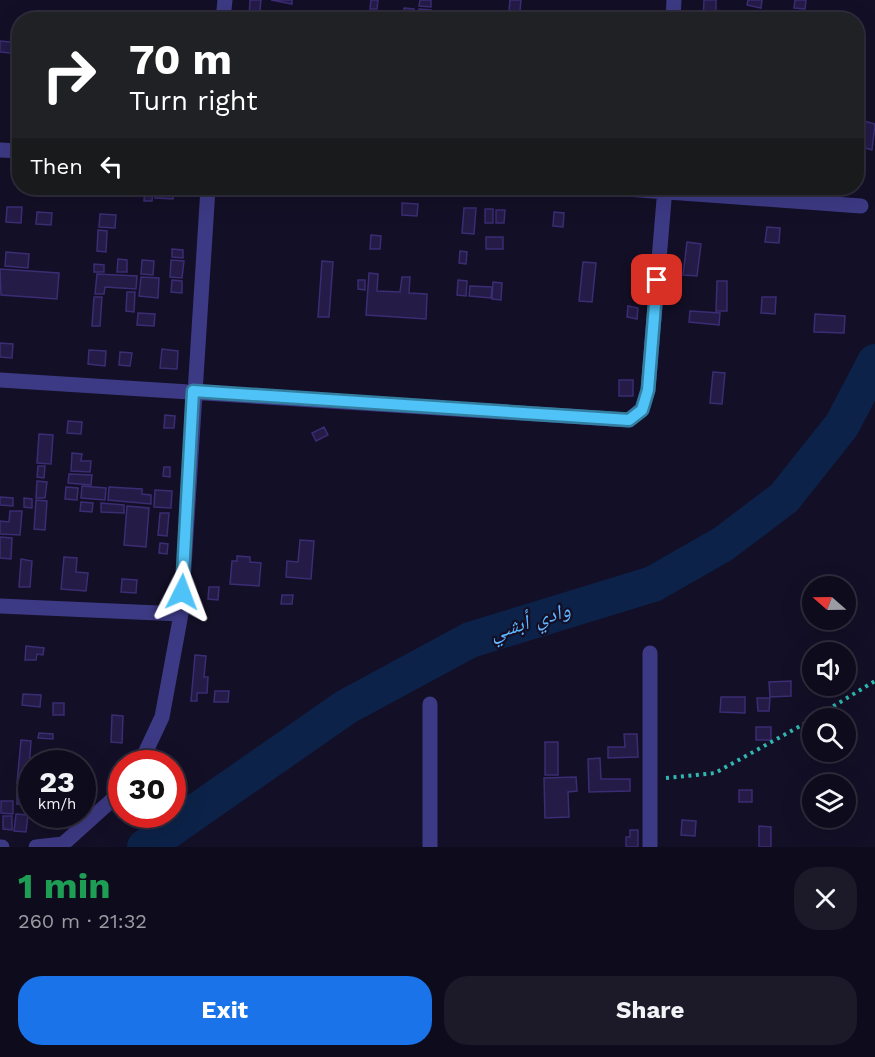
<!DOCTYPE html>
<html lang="en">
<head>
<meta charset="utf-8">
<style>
	:root { --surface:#0e0b1c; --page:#1c1929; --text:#f1f3f6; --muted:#9b9ba3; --line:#2e2b3b; --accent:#1a73e8 }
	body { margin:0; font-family:"Work Sans","Noto Naskh Arabic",sans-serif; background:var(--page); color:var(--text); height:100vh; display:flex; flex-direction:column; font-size:22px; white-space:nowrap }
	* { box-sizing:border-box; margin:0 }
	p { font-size:20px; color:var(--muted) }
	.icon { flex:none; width:33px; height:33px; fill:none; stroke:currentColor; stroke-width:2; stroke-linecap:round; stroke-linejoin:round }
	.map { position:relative; height:847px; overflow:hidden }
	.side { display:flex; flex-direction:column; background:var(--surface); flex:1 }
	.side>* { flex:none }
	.hud { position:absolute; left:12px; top:12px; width:852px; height:183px; border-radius:24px; box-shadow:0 6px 24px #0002,0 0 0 2px var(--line); background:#202124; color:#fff; overflow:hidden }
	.needle { width:39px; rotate:290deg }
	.controls { position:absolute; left:802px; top:576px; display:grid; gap:12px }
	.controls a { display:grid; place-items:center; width:54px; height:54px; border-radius:50%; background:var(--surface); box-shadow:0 6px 24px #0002,0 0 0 2px var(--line); font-size:30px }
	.speed { position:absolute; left:18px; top:750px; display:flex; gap:12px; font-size:30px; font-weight:700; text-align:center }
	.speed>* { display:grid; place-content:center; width:78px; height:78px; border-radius:50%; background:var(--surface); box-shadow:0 6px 24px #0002,0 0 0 2px var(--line); line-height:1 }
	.speed small { font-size:15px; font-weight:400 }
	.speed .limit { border:9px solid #d22; background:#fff; color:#111 }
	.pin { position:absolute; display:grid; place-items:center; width:51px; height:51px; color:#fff; margin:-26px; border-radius:12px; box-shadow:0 3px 9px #0006 }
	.me { position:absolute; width:66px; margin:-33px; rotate:3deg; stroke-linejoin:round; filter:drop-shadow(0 0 4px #0008) }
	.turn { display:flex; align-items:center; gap:21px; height:126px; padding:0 18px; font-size:27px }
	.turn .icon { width:78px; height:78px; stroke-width:2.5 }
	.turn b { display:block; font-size:42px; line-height:51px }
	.then { display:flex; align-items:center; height:57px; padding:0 18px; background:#0003; gap:12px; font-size:22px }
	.round { display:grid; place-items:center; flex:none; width:63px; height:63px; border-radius:24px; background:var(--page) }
	.headline { display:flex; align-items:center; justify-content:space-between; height:102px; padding:0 18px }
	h1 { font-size:36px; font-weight:700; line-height:45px; color:#1e9e55 }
	.primary-button { display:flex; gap:12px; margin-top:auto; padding:12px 18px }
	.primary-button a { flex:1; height:69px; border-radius:24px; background:var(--accent); color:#fff; font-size:24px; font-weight:700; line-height:69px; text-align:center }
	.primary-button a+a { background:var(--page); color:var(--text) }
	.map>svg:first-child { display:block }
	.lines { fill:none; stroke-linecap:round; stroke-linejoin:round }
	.river { stroke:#0c2248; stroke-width:36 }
	.building { fill:#241b47; stroke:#3b2d73; stroke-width:1.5 }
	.path { stroke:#2fb8b0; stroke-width:4; stroke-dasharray:3 4.5; stroke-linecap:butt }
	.street { stroke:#3d3a85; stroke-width:15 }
	.route-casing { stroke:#337fa1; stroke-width:15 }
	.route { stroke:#4fc3f7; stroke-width:10 }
	.labels { text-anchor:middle; stroke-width:4.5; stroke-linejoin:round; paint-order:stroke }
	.water-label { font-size:21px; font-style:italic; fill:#62b6ff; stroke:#130f26 }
</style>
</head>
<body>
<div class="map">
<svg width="875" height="847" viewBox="0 0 875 847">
	<rect width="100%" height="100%" fill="#130f26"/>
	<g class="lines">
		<!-- river -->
		<path class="river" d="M145,847l201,-140 124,-67 183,-56 70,-40 61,-46 58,-73 33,-63"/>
	</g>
	<!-- building -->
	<path class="building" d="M250,0h11l-2,20h-10z
		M271,0h21v4z
		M371,0h7l-1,9h-7z
		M420,0h11v7l-12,-1z
		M510,0h11l-1,11h-11z
		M704,0h12v20h-13z
		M748,0h14l-1,8 -14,-3z
		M795,0h11l-1,9 -11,-1z
		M404,8l10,1 -1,10h-10z
		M419,9l12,1 -1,10h-12z
		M57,13h7v7h-7z
		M127,15h9v5h-9z
		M0,41l19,2v11l-19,-2z
		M860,120l15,4 -3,26 -16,-5z
		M102,188h17l-1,7 -17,-1z
		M145,188h8l-1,13h-8z
		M156,188h18l-1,11 -18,-1z
		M402,203l16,1 -1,12 -15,-1z
		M7,207h15l-1,16 -15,-1z
		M464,208h12l-2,26 -12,-1z
		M485,209h8v14h-8z
		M496,210h9l-1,13h-8z
		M37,212l15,1 -1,12 -15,-1z
		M554,212l10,1 -1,14 -10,-1z
		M100,214l16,1 -1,13 -16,-1z
		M767,227l13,1 -1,15 -14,-1z
		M98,230l9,1 -1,21 -9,-1z
		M371,235l10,1 -1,13h-10z
		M486,237h17v12h-17z
		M687,242l14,2 -4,32 -14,-1z
		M172,249l11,1v8l-11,-1z
		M460,251l7,1 -1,12 -7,-1z
		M6,252l23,2 -1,14 -23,-2z
		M118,259l9,1v12h-10z
		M142,260l12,1 -1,14 -12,-1z
		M171,260l13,1 -2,17 -12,-1z
		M322,261l11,1 -4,55h-11z
		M583,262l13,1 -4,39 -13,-1z
		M94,264l10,1v7h-10z
		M0,269l59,4 -2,26 -56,-4z
		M369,273l9,1 -1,17 23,1 2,-15h8l-1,16 18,1 -1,25 -60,-4z
		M97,274l40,2 -1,13 -31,-2 -1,7h-9z
		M141,277l18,1 -1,20 -19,-2z
		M172,280l10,1v12l-11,-1z
		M358,280h7v10l-7,-1z
		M458,280l9,1 -1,15 -9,-1z
		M717,281h10v30h-11z
		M493,282l9,1 -1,17 -9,-1z
		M470,286l22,1 -1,11 -22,-2z
		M127,292h8l-1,20 -8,-1z
		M94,297h8l-2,29h-8z
		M762,297h14l-1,17 -14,-1z
		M628,306l10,2 -1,11 -10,-2z
		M690,311l30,2 -1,12 -30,-3z
		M138,313l17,1 -1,12 -17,-1z
		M815,314l30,2 -1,17 -30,-1z
		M0,343l13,1 -1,14 -12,-1z
		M162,349l16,2 -1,18 -17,-1z
		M89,350l17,1 -1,15 -17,-2z
		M120,352l12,1 -2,13 -11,-1z
		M713,372l12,1 -3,31 -12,-1z
		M619,380h14v16h-14z
		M165,415l10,1 -1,12h-10z
		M68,421l14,1 -1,12 -14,-1z
		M324,427l4,8 -12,6 -4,-8z
		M39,434l14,1 -2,29 -14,-1z
		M72,453l10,1 -1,7h10l-1,11 -19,-1z
		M38,466h7l-1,12 -7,-1z
		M164,467h6v10l-7,-1z
		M69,474l23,1 -1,10 -23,-2z
		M37,481l10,1 -2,16h-9z
		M82,486l24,2 -1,12 -24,-2z
		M66,487l12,1 -1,12 -12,-1z
		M109,487l33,2v5l9,1v9l-43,-4z
		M155,490l17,1 -1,17 -17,-1z
		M0,497l13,1v8l-13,-1z
		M24,498l8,1v9l-8,-1z
		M36,500l11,1 -2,29 -11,-1z
		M81,502l12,1 -1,9 -12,-1z
		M101,503l23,2v8l-23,-1z
		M127,506l22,2 -3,39 -22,-2z
		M10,511h12l-2,24 -20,-1v-13l9,1z
		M160,513h9l-2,23 -9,-1z
		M0,537l12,1 -1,21 -11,-1z
		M300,540l14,1 -3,38 -25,-2 1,-16 11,1z
		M160,543l8,1 -1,10 -8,-1z
		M237,556l13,1v5l11,1 -2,23 -29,-2 2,-23h5z
		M64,557l13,1 -1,14 12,1 -2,18 -25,-2z
		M21,559l11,2 -2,26h-11z
		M122,579l15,1 -1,13 -15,-1z
		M209,587h10l-1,13 -10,-1z
		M282,595h11l-1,9h-11z
		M26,646l18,2 -1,7 -6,-1 -1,6h-11z
		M195,655l11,1 -2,21h4l-1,16h-10v8h-6z
		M791,681v15l-21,1 -1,-15z
		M215,691h14l-1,11h-14z
		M23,694l18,1 -1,12 -18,-2z
		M721,697h24v16l-25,-1z
		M757,698h13l-1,13h-11z
		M53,703h11v12h-11z
		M112,715l11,1 -1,27 -11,-1z
		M756,727h15v13h-15z
		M39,733l14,1v5l-15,-1z
		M624,734h13l1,23 -30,1v-11h17z
		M21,740l10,1 -3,43 -11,-1z
		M545,742h13v33h-13z
		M600,758l1,21h29v12l-41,1 -1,-33z
		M576,777l1,14 -9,1 1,25 -24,1 -1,-40z
		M17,787h15v18l-15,-1z
		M739,790h13v12h-13z
		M1,801h12v13l-12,-1z
		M16,814l12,1 -2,17 -12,-1z
		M3,816h9v14l-9,-1z
		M682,820l14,1 -1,15 -14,-1z
		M759,826l12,1v20h-12z
		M630,830h8v17h-12v-10h4z"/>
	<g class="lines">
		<!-- path -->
		<path class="path" d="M814,718l61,-37
			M666,778l49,-5 98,-54"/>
		<!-- street -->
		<path class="street" d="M223,20l2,-20
			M673,20l1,-20
			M0,150l20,1
			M612,188l249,18
			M0,380l629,40 13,-11 6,-19 17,-202
			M0,606l181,8
			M430,704v143
			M140,764l22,-47 19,-103 27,-426
			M0,847h2
			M36,847l27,-3 59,-53
			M650,847v-194"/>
	</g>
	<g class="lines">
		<!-- route casing -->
		<g class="route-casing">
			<path id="route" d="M182,592l11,-201 436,29 13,-10 6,-20 9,-110"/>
		</g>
		<!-- route -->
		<use href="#route" class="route"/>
	</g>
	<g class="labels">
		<!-- water labels -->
		<g class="water-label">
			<text transform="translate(530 621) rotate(-17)" y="7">وادي أبشي</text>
		</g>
	</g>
</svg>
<div class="controls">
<a><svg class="needle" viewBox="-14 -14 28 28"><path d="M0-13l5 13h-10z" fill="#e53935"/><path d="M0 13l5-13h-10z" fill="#9b9ba3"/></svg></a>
<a><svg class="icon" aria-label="sound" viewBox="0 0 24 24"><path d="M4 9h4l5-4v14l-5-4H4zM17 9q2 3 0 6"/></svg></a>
<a><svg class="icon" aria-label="search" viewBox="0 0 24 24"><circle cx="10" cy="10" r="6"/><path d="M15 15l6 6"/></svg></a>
<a><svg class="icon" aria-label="layers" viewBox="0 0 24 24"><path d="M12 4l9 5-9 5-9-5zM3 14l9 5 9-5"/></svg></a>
</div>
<div class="speed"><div>23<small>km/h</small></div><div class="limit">30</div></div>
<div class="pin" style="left:657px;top:280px;background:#d93025"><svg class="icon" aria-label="arrive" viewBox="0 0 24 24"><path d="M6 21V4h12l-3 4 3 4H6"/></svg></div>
<svg class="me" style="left:182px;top:592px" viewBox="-20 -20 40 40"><path d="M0-17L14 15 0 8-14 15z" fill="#4fc3f7" stroke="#fff" stroke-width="4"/></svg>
<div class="hud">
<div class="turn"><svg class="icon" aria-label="right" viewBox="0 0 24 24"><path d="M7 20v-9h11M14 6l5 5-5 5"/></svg><div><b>70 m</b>Turn right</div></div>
<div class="then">Then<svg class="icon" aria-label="left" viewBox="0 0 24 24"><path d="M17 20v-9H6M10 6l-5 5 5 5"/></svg></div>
</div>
</div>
<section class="side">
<div class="headline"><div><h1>1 min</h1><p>260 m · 21:32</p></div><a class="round"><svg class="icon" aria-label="close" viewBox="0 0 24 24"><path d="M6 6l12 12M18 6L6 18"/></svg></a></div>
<div class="primary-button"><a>Exit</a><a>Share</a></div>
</section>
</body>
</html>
